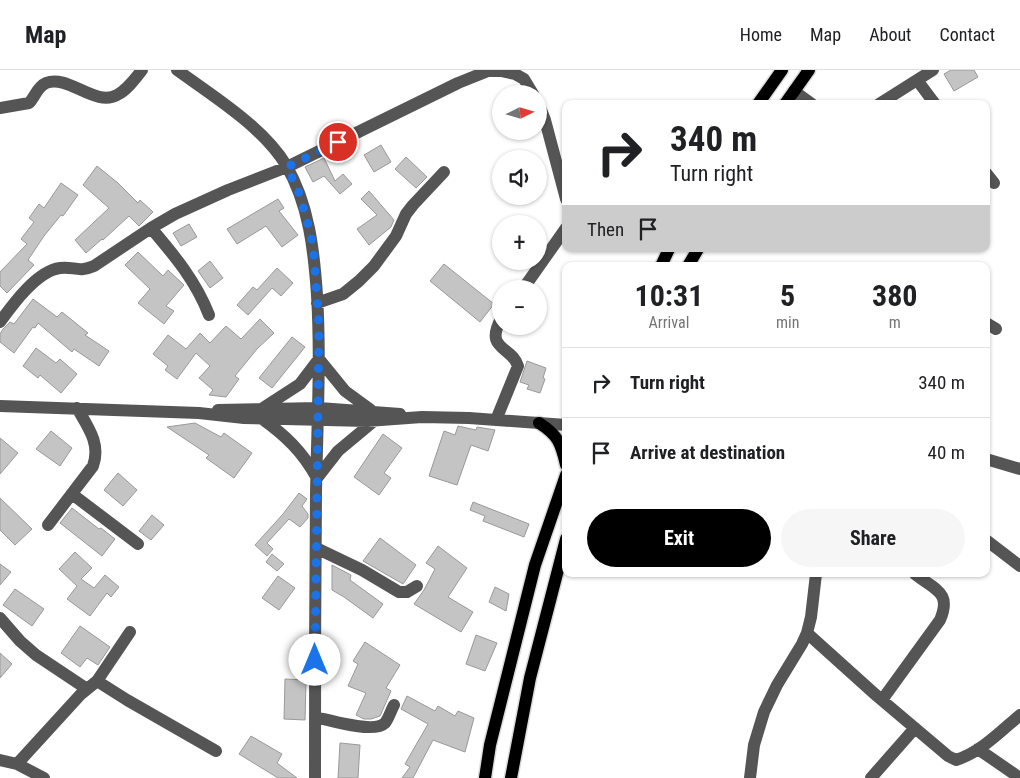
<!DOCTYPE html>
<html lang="en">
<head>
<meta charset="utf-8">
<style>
	:root { --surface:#fff; --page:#f6f6f6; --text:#202124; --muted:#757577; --line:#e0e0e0; --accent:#000 }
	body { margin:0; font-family:"Roboto Condensed",sans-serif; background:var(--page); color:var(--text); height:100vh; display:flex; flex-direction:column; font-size:19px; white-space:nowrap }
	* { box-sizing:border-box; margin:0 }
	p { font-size:16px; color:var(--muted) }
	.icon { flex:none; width:28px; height:28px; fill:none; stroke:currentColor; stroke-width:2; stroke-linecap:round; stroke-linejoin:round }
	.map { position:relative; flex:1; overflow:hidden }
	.drawer { position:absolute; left:562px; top:192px; width:428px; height:315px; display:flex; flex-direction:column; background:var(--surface); border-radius:10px; box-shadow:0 1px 4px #0004 }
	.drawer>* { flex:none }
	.banner { position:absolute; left:562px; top:30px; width:428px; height:152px; border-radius:10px; box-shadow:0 1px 4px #0004; background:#fff; color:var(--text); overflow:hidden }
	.needle { width:32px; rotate:85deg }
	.controls { position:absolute; left:492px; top:15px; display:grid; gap:10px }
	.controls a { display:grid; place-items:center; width:55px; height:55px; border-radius:50%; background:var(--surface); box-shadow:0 1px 4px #0004; font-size:25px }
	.pin { position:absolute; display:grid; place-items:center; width:42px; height:42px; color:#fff; margin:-21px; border:2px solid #fff; border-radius:50%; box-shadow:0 1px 5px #0007 }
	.me { position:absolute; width:55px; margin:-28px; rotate:0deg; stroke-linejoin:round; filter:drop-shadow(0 0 4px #0008) }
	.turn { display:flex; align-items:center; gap:18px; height:105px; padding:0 25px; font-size:22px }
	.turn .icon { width:65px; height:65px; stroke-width:2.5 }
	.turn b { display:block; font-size:35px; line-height:42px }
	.then { display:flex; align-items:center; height:48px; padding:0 25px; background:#0003; gap:10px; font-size:19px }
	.eta { display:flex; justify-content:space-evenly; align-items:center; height:85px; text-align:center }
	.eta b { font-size:30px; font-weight:700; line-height:35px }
	.action { display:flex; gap:10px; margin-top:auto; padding:10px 25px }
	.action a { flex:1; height:58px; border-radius:30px; background:var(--accent); color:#fff; font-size:20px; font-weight:700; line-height:58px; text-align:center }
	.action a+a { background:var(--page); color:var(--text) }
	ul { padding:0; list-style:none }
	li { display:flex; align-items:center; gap:15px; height:70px; padding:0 25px; border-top:1px solid var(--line) }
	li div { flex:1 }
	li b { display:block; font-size:19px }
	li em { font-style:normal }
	header { display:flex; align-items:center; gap:30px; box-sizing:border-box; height:70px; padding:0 25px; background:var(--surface); border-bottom:1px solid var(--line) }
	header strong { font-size:24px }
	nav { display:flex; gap:28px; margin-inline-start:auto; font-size:18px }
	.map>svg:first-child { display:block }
	.building { fill:#c4c4c4; stroke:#999 }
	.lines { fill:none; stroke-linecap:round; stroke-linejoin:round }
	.major-casing { stroke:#dbdbdb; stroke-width:15 }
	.minor { stroke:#555; stroke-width:12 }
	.major { stroke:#000; stroke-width:12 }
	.route { stroke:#1a73e8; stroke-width:9; stroke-dasharray:0 16.2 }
</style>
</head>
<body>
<header>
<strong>Map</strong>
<nav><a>Home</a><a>Map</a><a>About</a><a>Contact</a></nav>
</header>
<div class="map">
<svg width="1020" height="708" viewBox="0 0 1020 708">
	<rect width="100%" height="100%" fill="#fff"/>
	<!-- building -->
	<path class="building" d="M951,0h23l4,7 -24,14 -10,-17z
		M381,75l10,17 -17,10 -10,-17z
		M406,87l21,20 -11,11 -21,-19z
		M324,88l11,23 8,-7 9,10 -12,10 -16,-18 -11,6 -8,-15z
		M97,96l21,17 20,20 2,-3 13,12 -14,14 -10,-10 -26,24 -1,-1 -16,14 -11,-13 34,-32 -26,-23z
		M61,113l17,12 -15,21 -2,-1 -17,21 -16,24 6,5 -27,28 -7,-7v-14l27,-28 -6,-5 13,-17 -5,-4 10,-14 5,4z
		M369,121l25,29 -3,7 -22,18 -12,-16 20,-14 -16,-16z
		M278,129l6,9 -5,3 19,24 -16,12 -16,-21 -29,18 -10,-15z
		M189,154l8,13 -16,9 -8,-13z
		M138,182l25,24 5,-6 16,15 -18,21 8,5 -10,13 -26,-21 12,-14 -25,-24z
		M210,191l13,17 -13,10 -12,-17z
		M444,194l50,40 -14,18 -50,-41z
		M277,198l16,15 -12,13 -9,-8 -24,27 -11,-10 16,-18 4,3z
		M33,229l24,18 5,-5 26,21 -3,2 24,16 -10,15 -25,-17 -2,3 -34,-29 -3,5 -2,-1 -19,26 -14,-11v-8l3,-5 7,-7 4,2z
		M260,249l14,14 -17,16 -22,27 4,3 -13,18 -17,-2 4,-5 -14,-12 11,-12 -14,-13 -19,26 -12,-9 3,-4 -15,-12 15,-19 18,14 14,-16 10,10 16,-17 15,13z
		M292,267l13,10 -33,41 -13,-10z
		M36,278l20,15 4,-4 17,15 -16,19 -21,-18 -2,3 -15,-12z
		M527,291l19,7 -3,10 2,1 -5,14 -13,-4 2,-4 -9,-3z
		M195,353l26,14 3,-4 28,20 -18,25 -28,-20 3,-3 -42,-28z
		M458,356l18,4 1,-3 18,3 -7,21 -17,-6 -14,40 -28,-9 15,-45 11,4z
		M51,361l21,17 -12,18 -24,-17z
		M383,364l19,14 -18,25 7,5 -12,17 -25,-18z
		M0,368l18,15 -18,21z
		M118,403l19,17 -14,16 -19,-16z
		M299,423l8,6 -5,7 6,8v4l-8,9 -11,-8 -22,24 6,6 -6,7 -12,-11 28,-31z
		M0,428l32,31 -17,16 -15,-15z
		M473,432l56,22 -5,13 -41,-16 2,-5 -15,-6z
		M72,438l27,21 2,-1 14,11 -13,17 -42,-33z
		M152,445l12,10 -13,15 -12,-9z
		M380,468l36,27 -13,19 -40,-23z
		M438,476l29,22 -19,29 25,15 -12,20 -47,-28 10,-14 11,-21 -9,-6z
		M75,482l17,16 -11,11 13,9 11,-13 14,12 -8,10 -4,-4 -17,23 -23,-17 10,-13 -18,-17z
		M272,484l12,10 -7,7 -11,-9z
		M0,494l11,8 -11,13z
		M332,495l19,10 -1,5 33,24 -10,14 -29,-21 -12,-7z
		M278,506l17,12 -16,22 -17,-12z
		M495,517l14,7 -3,17 -17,-9z
		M15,519l29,20 -12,17 -29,-21z
		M80,556l30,21 -12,18 -11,-7 -7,9 -19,-14z
		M476,565l21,8 -12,28 -19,-7z
		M365,572l35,23 -14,23 5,3 -11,25 -9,3h-7l-8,-4 10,-22 -18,-7 10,-22 -5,-3z
		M0,583l12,11 -12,14z
		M285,609l21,1 -1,40 -21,-1z
		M407,626l28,15 3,-5 17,10 3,-5 16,7 -9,34 -32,-12 -20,38h-11l8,-11 -5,-3 23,-40 -27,-15z
		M251,666l31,18 -5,9 20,15h-19l-39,-24z
		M340,673l20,2 -2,33h-20z"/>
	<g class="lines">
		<!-- major casing -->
		<g class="major-casing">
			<path id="major" d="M758,34l24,-34
				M785,34l24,-34
				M661,196l8,-17
				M688,196l10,-17
				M539,353c19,12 22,20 27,42
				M485,708l5,-33 45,-180 31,-90
				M511,708l19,-100 36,-139"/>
		</g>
		<!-- minor -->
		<path class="minor" d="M177,0c36,26 86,57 109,95 23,39 28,86 31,130 4,66 0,132 -1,199 -1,95 -1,189 -1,284
			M917,10l18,24
			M794,21l18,13
			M879,34l54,-34
			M539,35l6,15 21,79
			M0,38l29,-5c6,-6 8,-16 17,-20 22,-9 49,24 71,12 10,-5 18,-16 25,-25
			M986,103l8,10
			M151,158c23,27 45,53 58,87
			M523,219l43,-61
			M317,233l26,-9 16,-13 15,-15 22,-30 10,-22 7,-9 31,-33
			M0,252c13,-18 37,-51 60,-54 14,-2 18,5 34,-2l57,-38 24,-14 53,-24 59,-23 171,-84 30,-12h13l14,3 9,5 9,15
			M986,253l10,6
			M0,336l199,7 45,5 123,3 55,-4 47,1 97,7
			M263,338l37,-24 19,-25 26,32 26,19
			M218,340l101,-2 81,6
			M261,348c24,17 41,33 56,60l21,-27 36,-30
			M496,350l22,-54c-6,-20 -34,-16 -17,-47
			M986,389l34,10
			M72,424l66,50
			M48,455l45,-59c8,-22 -5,-39 -16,-58
			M986,470l34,26
			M316,478l46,22 37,22h8l10,-6
			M0,548l20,23 16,14 51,34
			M807,563l70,63 71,60 8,4c25,-8 45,-29 64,-45
			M97,611l33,-49
			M882,630l58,-80c12,-28 -5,-30 -25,-46
			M315,647c14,3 59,17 70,6 4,-5 6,-13 9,-18
			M978,679l42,29
			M0,690l17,4 64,-70 16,-13 30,19 89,51
			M17,694l27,14
			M750,708l4,-33 10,-33 13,-27 25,-41 5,-11 4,-16 5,-43
			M871,708l44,-50"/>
		<!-- major -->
		<use href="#major" class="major"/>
	</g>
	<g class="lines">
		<!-- route -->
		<path class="route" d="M315,590l4,-334 -5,-70 -3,-21 -12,-42 -12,-26 51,-25"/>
	</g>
</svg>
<div class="controls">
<a><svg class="needle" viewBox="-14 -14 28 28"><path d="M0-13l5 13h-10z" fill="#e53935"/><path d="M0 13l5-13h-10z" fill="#757577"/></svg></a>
<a><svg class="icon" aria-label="sound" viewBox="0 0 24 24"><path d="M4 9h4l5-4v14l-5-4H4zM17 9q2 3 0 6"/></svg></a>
<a>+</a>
<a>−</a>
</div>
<div class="pin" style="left:338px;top:72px;background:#d93025"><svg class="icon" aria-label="arrive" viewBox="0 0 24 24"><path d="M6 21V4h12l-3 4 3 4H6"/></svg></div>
<svg class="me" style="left:315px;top:590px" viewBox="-20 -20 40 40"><circle r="19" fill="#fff"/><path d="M0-13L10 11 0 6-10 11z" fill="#1a73e8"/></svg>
<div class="banner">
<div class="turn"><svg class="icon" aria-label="right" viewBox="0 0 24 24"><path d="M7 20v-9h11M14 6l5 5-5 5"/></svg><div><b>340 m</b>Turn right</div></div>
<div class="then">Then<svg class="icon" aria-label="arrive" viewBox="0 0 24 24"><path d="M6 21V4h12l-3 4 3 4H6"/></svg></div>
</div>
<section class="drawer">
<div class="eta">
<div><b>10:31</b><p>Arrival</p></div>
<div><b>5</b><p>min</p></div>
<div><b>380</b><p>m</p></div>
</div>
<ul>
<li><svg class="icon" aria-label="right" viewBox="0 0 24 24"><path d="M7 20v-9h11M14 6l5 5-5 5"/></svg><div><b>Turn right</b></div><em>340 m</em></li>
<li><svg class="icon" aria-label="arrive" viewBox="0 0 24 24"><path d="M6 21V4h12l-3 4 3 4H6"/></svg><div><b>Arrive at destination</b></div><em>40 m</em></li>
</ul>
<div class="action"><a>Exit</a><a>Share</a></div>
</section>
</div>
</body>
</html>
